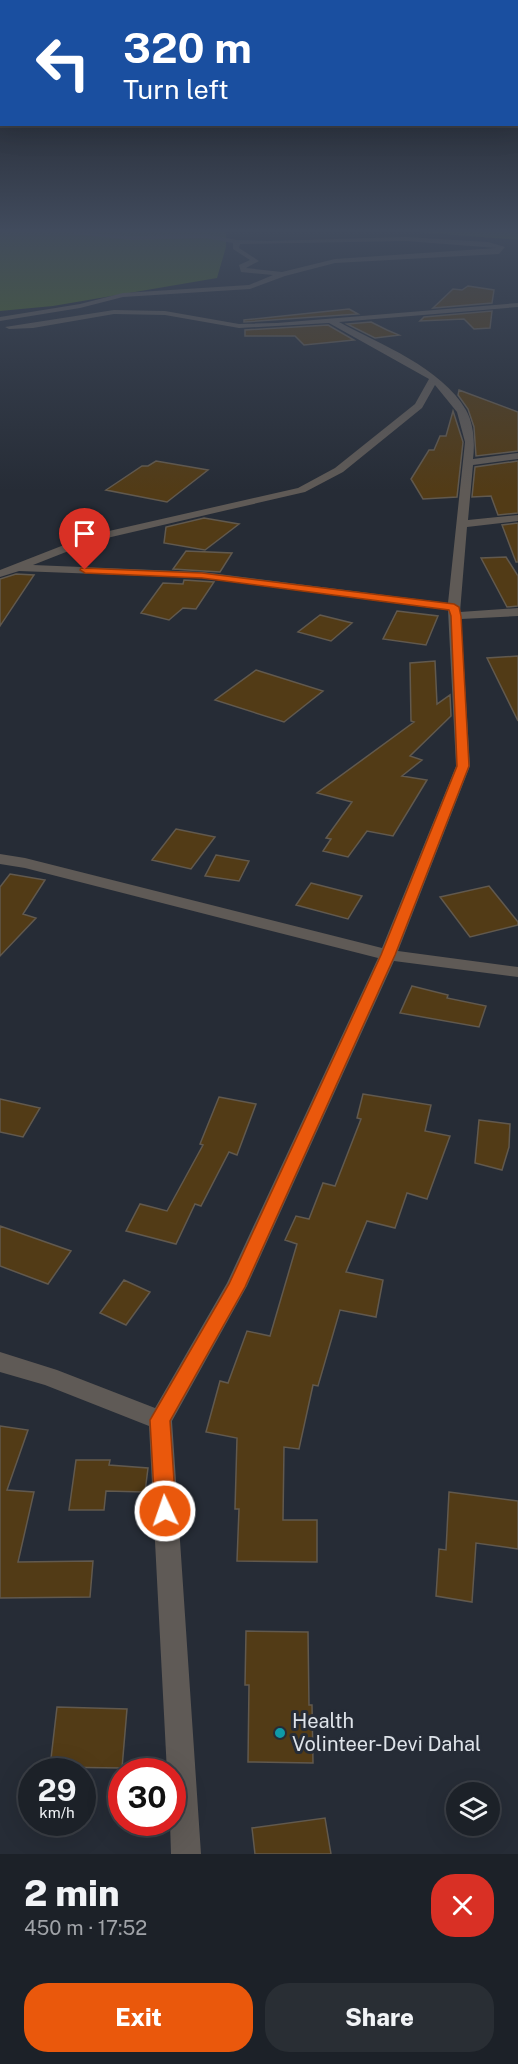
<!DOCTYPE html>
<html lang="en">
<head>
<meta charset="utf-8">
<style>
	:root { --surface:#1c2128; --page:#292e34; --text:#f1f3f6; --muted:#a0a3a8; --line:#3a3e45; --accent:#ea580c }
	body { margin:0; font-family:"Public Sans",sans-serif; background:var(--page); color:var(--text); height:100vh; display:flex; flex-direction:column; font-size:22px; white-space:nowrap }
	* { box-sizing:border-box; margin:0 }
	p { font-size:20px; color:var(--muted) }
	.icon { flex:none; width:33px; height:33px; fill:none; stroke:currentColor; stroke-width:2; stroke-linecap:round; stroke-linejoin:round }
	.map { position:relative; height:1854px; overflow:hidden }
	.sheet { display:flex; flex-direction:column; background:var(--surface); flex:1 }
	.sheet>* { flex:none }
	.hud { position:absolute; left:0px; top:0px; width:519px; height:126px; box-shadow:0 6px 24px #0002,0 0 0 2px var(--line); background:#1a4fa0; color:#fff; overflow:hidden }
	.fabs { position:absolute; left:446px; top:1782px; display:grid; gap:12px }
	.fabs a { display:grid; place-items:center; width:54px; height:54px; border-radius:50%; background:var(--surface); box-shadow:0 6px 24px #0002,0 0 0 2px var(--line); font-size:30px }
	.speed { position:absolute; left:18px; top:1758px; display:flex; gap:12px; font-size:30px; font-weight:700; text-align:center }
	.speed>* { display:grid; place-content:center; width:78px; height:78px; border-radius:50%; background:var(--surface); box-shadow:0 6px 24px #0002,0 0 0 2px var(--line); line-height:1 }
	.speed small { font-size:15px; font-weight:400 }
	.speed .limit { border:9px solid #d22; background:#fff; color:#111 }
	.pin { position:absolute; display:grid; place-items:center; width:51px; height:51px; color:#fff; margin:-62px -26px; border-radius:50% 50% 50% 0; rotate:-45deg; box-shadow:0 0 6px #0007 }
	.pin .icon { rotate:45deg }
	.me { position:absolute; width:66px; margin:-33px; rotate:357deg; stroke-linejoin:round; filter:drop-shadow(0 0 4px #0008) }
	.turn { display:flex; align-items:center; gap:21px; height:126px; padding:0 24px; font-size:27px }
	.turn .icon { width:78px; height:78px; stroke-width:2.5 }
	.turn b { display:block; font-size:42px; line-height:51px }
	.round { display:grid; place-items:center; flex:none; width:63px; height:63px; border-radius:24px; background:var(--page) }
	.headline { display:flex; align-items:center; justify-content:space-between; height:102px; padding:0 24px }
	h1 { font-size:36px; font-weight:800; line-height:45px }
	.action { display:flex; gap:12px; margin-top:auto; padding:12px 24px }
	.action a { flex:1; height:69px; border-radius:24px; background:var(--accent); color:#fff; font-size:24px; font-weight:800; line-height:69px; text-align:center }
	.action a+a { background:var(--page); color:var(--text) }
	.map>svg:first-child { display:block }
	.forest { fill:#4d6923 }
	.building { fill:#523b16; stroke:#61594e; stroke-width:1.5 }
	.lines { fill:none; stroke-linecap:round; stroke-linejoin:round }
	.minor { fill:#5f5a56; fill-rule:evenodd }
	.route { fill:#ea580c; stroke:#983908; stroke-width:1.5 }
	.culture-dot { fill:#0f9aa8; stroke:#262c36; stroke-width:2 }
	.labels { text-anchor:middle; stroke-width:6; stroke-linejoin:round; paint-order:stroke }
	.near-poi-label { font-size:20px; fill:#dee3e9; stroke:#262c36; text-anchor:start }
</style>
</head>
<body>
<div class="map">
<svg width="518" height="1854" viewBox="0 0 518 1854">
	<rect width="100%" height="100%" fill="#262c36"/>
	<!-- forest -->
	<path class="forest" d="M0,232h226v15l-9,31 -164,28 -53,5z
		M416,232h102v8z"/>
	<!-- building -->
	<path class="building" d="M468,286l26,4 -2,13 -59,5 20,-19 9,1z
		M349,309l9,5 -114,8v-2z
		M492,311l-2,17 -16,1 -10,-10 -44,2 4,-4z
		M371,322l16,8 12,5 -24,3 -28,-14z
		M328,325l26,15 -50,5 -9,-9h-50v-6z
		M459,390l59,22v39l-42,5 -2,-29 -6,-18 -10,-14z
		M453,411l10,31 -6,55 -34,2 -12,-20 18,-29h5l6,-14h6z
		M156,461l52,9 -41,32 -61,-12 36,-24h6z
		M518,461v52l-20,2 -7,-19 -19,1 3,-30z
		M204,518l35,6 -34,26 -41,-7 2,-16z
		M518,523v39h-2l-14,-37z
		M186,551l46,2 -12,19 -47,-3z
		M506,557l12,19v30l-11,1 -26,-49z
		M16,574l18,1 -34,51v-47z
		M184,580l30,2 -18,27 -13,-1 -14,12 -28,-7 22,-30 20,1z
		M397,611l41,5 -12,29 -43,-6z
		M320,615l32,8 -21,18 -33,-9z
		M518,656v65l-31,-63z
		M435,661l2,43 13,-9 1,21 -41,40 12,4 -20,16 25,4 -34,56 -26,-5 -19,26 -25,-6 8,-12 -5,-1 26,-36 -35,-9 97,-71 -3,-1 -1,-58z
		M256,670l67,21 -39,31 -69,-22z
		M176,829l39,8 -24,32 -39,-9z
		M216,855l33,6 -10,20 -34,-5z
		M10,874l35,6 -22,34 13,4 -36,38v-69z
		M311,883l51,13 -14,23 -52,-14z
		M489,886l29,36v3l-48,12 -30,-40z
		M412,986l36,9 -1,3 39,8 -7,21 -79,-14z
		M363,1094l68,11 -6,26 25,5 -23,63 -20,-6 -12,35 -28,-7 -21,51 37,8 -7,37 -36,-7 -22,76 -5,-1 -14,64 -15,-2 -1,73h34v42l-80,-1 2,-52h-4l2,-71 -31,-6 14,-51 8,2 19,-52 23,5 27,-92 -12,-4 11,-24 13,3 14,-36 12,3 26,-67 -4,-1z
		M219,1097l37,7 -19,51 -8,-3 -28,54 -6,-2 -19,40 -50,-13 14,-27 27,7 36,-66 -3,-1z
		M0,1099l40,9 -17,29 -23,-5z
		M479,1120l31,4 -1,23 -7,23 -27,-7z
		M0,1226l71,25 -23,33 -48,-18z
		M124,1280l26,12 -24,33 -26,-12z
		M0,1426l28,4 -21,60 27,2 -16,70 75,-1 -3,36 -90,1z
		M76,1460h34l-1,5 39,3 -3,24 -39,-1 -2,19h-35z
		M449,1492l69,9v48l-42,-6 -4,59 -36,-6 3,-47 7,1z
		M246,1631l62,1 1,73h3l1,58 -65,-1 1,-77h-4z
		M57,1707l70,2 -5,59 -72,-1z
		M325,1818l6,36h-76l-3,-26z"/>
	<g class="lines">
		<!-- minor -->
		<path class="minor" d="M71,232l61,4 73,-2 32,6 31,1 138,-4 82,5 17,5 -6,7 -164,9 -50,13 -35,13 -127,8 -43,11 -80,13v-4l80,-13 43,-11 126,-8 24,-10 -32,-3 -2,-7 11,-5 -17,-11v-6l-28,-5 -73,2 -58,-6zM406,241l91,7 -162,11 -53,13 -36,-4 13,-7 -20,-13 1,-4z
			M518,303v4l-179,15c41,22 103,46 127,88 8,14 9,34 7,49l45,-6v6l-45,6 -5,55 50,-5v6l-51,6 -7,85 58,-4v8l-57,3 9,147 -72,185 120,16v10l-124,-16 -147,325 -75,135 29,433h-30l-1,-32h2v-50h-5l-18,-346 -104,-41 -45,-13v-20l57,18 98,38 72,-125 151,-325 -353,-90 -25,-4v-10l25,4 357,90 74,-182 -8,-156 -245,-32 -184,-7 -19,6v-7l87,-34 211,-48 37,-20 80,-64 14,-25 -100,-56 -90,5 -74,-13 -51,-1 -81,14 -24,1 -4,-2 109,-17 51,1 74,13 38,-1zM435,385l22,27 8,30 -17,161 -245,-31 -170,-7 61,-24 211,-49 38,-20 79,-64z"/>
	</g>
	<!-- sky -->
	<linearGradient id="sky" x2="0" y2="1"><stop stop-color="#15181e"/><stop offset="0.47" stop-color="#414b5d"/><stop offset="1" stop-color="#414b5d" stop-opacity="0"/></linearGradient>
	<rect width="518" height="491" fill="url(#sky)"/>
	<!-- route -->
	<path class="route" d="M81,568l121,5 252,31 5,3 2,9 8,150 -74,189 -150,332 -75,134 6,90 -3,7 -8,3 -7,-3 -3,-7 -5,-91 79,-136 152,-329 76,-189 -6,-150 -2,-6 -247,-32 -117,-5 -5,-3z"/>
	<!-- markers -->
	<circle class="culture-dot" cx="280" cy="1733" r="6"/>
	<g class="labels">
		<!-- near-poi labels -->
		<g class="near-poi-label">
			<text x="292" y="1728">Health<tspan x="292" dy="23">Volinteer-Devi Dahal</tspan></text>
		</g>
	</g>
</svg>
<div class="fabs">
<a><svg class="icon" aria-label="layers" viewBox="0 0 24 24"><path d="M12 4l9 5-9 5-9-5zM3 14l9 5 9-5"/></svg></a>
</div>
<div class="speed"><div>29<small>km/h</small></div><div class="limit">30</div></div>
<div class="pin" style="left:85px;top:570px;background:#d93025"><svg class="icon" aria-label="arrive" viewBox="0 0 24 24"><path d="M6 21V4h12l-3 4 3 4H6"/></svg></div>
<svg class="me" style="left:165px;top:1511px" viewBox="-20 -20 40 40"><circle r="17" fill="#ea580c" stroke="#fff" stroke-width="3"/><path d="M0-11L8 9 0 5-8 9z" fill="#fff"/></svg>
<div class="hud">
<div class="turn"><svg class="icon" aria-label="left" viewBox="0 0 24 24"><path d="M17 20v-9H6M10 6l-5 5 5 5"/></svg><div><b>320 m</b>Turn left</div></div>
</div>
</div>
<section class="sheet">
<div class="headline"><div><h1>2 min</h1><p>450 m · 17:52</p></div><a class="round" style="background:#d93025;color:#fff"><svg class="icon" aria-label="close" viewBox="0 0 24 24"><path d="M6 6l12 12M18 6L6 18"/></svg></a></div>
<div class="action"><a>Exit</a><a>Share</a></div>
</section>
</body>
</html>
